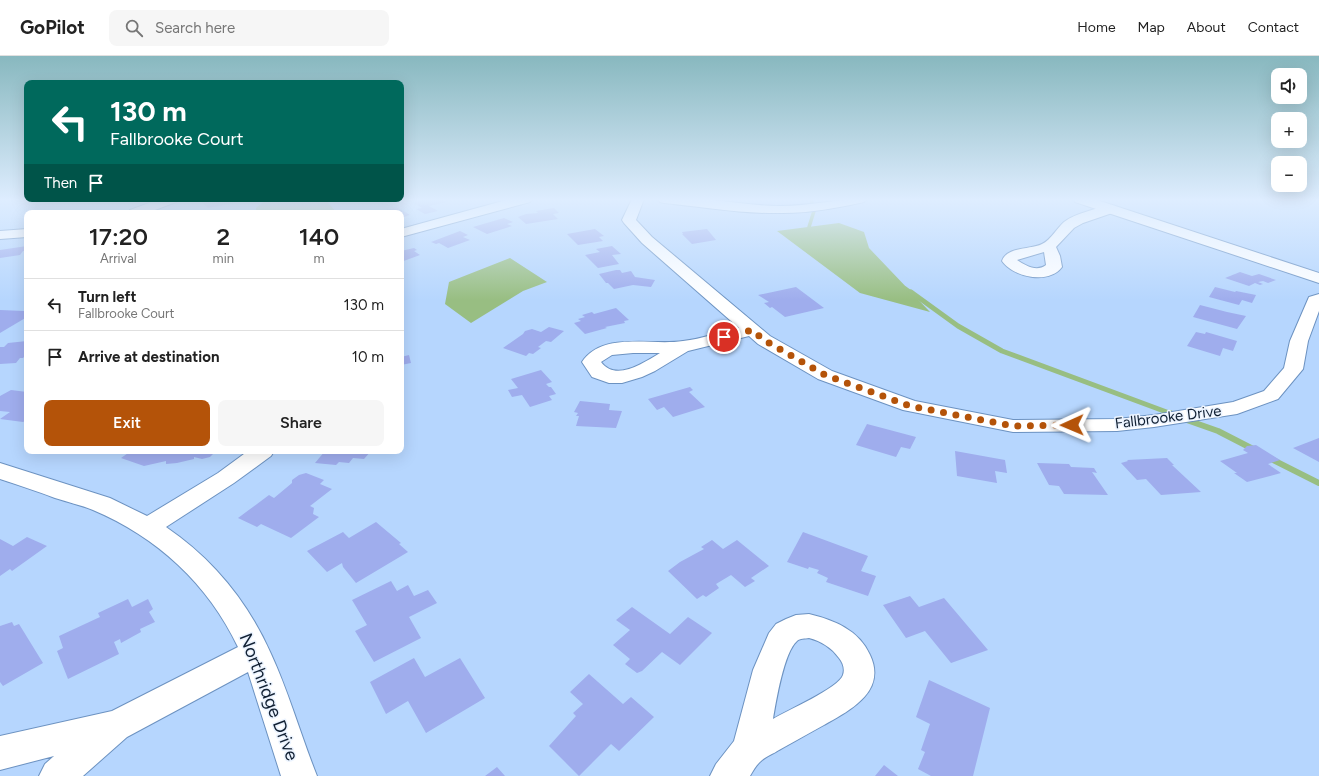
<!DOCTYPE html>
<html lang="en">
<head>
<meta charset="utf-8">
<style>
	:root { --surface:#fff; --page:#f6f6f6; --text:#222; --muted:#767676; --line:#e0e0e0; --accent:#b45309 }
	body { margin:0; font-family:Figtree,sans-serif; background:var(--page); color:var(--text); height:100vh; display:flex; flex-direction:column; font-size:15px; white-space:nowrap }
	* { box-sizing:border-box; margin:0 }
	p { font-size:13px; color:var(--muted) }
	.icon { flex:none; width:22px; height:22px; fill:none; stroke:currentColor; stroke-width:2; stroke-linecap:round; stroke-linejoin:round }
	.map { position:relative; flex:1; overflow:hidden }
	.side { position:absolute; left:24px; top:154px; width:380px; height:244px; display:flex; flex-direction:column; background:var(--surface); border-radius:8px; box-shadow:0 4px 16px #0002 }
	.side>* { flex:none }
	.guide { position:absolute; left:24px; top:24px; width:380px; height:122px; border-radius:8px; box-shadow:0 4px 16px #0002; background:#00695c; color:#fff; overflow:hidden }
	.buttons { position:absolute; left:1271px; top:12px; display:grid; gap:8px }
	.buttons a { display:grid; place-items:center; width:36px; height:36px; border-radius:8px; background:var(--surface); box-shadow:0 4px 16px #0002; font-size:20px }
	.pin { position:absolute; display:grid; place-items:center; width:34px; height:34px; color:#fff; margin:-17px; border:2px solid #fff; border-radius:50%; box-shadow:0 1px 4px #0007 }
	.me { position:absolute; width:44px; margin:-22px; rotate:269deg; stroke-linejoin:round; filter:drop-shadow(0 0 3px #0008) }
	.turn { display:flex; align-items:center; gap:14px; height:84px; padding:0 20px; font-size:18px }
	.turn .icon { width:52px; height:52px; stroke-width:2.5 }
	.turn b { display:block; font-size:28px; line-height:34px }
	.then { display:flex; align-items:center; height:38px; padding:0 20px; background:#0003; gap:8px; font-size:15px }
	.eta { display:flex; justify-content:space-evenly; align-items:center; height:68px; text-align:center }
	.eta b { font-size:24px; font-weight:600; line-height:28px }
	.button { display:flex; gap:8px; margin-top:auto; padding:8px 20px }
	.button a { flex:1; height:46px; border-radius:8px; background:var(--accent); color:#fff; font-size:16px; font-weight:600; line-height:46px; text-align:center }
	.button a+a { background:var(--page); color:var(--text) }
	ul { padding:0; list-style:none }
	li { display:flex; align-items:center; gap:12px; height:52px; padding:0 20px; border-top:1px solid var(--line) }
	li div { flex:1 }
	li b { display:block; font-size:15px }
	li em { font-style:normal }
	header { display:flex; align-items:center; gap:24px; box-sizing:border-box; height:56px; padding:0 20px; background:var(--surface); border-bottom:1px solid var(--line) }
	header strong { font-size:19px }
	nav { display:flex; gap:22px; margin-inline-start:auto; font-size:14px }
	.search { width:280px; height:36px; background:var(--page); display:flex; align-items:center; gap:10px; box-sizing:border-box; padding:0 14px; border-radius:8px; color:var(--muted); font-size:15px }
	.map>svg:first-child { display:block }
	.water { fill:#98be82 }
	.lines { fill:none; stroke-linecap:round; stroke-linejoin:round }
	.stream-far2 { stroke:#98be82; stroke-width:3.5 }
	.stream-far1 { stroke:#98be82; stroke-width:5 }
	.stream { stroke:#98be82; stroke-width:6 }
	.building { fill:#9faded }
	.minor-casing { stroke:#6c92c1; stroke-width:2 }
	.tertiary-casing { stroke:#6c92c1; stroke-width:2 }
	.minor { fill:#fff; fill-rule:evenodd }
	.tertiary { fill:#fff; fill-rule:evenodd }
	.route { stroke:#b45309; stroke-width:7; stroke-dasharray:0 12.6 }
	.labels { text-anchor:middle; stroke-width:3; stroke-linejoin:round; paint-order:stroke }
	.street-label { font-size:15px; fill:#112033; stroke:#ecf4ff }
	.near-street-label { font-size:18px; fill:#112033; stroke:#ecf4ff }
</style>
</head>
<body>
<header>
<strong>GoPilot</strong>
<div class="search"><svg class="icon" aria-label="search" viewBox="0 0 24 24"><circle cx="10" cy="10" r="6"/><path d="M15 15l6 6"/></svg>Search here</div>
<nav><a>Home</a><a>Map</a><a>About</a><a>Contact</a></nav>
</header>
<div class="map">
<svg width="1319" height="720" viewBox="0 0 1319 720">
	<rect width="100%" height="100%" fill="#b6d6fe"/>
	<!-- water -->
	<path class="water" d="M267,143h58l12,14h-81v-5z
		M839,167l25,9 5,16 61,64 -70,-19 -83,-62z
		M510,202l37,24 -24,9 -52,32 -26,-19 4,-22z"/>
	<g class="lines">
		<!-- stream-far2 -->
		<path class="stream-far2" d="M811,143l3,12 -5,16 4,5
			M905,232l7,5"/>
		<!-- stream-far1 -->
		<path class="stream-far1" d="M911,236l47,34 44,25 170,63"/>
		<!-- stream -->
		<path class="stream" d="M1170,357l4,2
			M1184,363l34,12 35,18
			M1269,402l50,25"/>
	</g>
	<!-- building -->
	<path class="building" d="M206,143h35l-6,4 -27,5 -6,-6z
		M425,143h16l5,3 -17,4 9,5 -13,3 -9,-5 6,-1 -8,-5z
		M398,152l12,7 -9,3v-5h-19l-3,-2z
		M554,152l5,5 -6,1 5,5 -32,5 -8,-7 8,-3 12,-1 -2,-2z
		M504,162l9,4 -6,2 5,2 -25,8 -14,-7z
		M595,173l9,7 -5,1 4,4 -25,4 -11,-11z
		M707,173l9,11 -24,4 -10,-10h1l-1,-2z
		M460,175l8,4 -5,2 7,3 -22,8 -9,-5 -3,1 -5,-2z
		M27,190v5h-4l-3,4 -20,3v-8z
		M612,190l9,8 -9,1 7,9 -21,4 -13,-13 15,-3 -4,-3z
		M414,192l3,2 -3,1 6,4 -19,7v-11z
		M616,214h4l2,3 9,-2 4,6 20,3 -4,7 -18,-2 -19,4 -6,-6h-2l-7,-9z
		M1240,216l12,4 7,-2 17,6 -8,3 -5,-2 -5,1 5,2 -3,1 -5,-2 -6,3 -24,-8z
		M796,231l28,21 -39,9 -13,-10 -2,1 -6,-5 5,-1 -11,-7z
		M1215,231l20,5 1,-1 20,4 -4,8 -10,-3 -3,5 -30,-8z
		M1200,249l27,7 19,4 -9,13 -44,-12z
		M616,252l13,12 -5,1 1,2 -20,4 2,1 -22,6 -11,-11 7,-2 -3,-2 7,-2 -3,-2 10,-3 2,2z
		M0,254l24,1 3,1v5l-27,16z
		M549,271l15,4 -13,11 -5,-1 -8,6 3,1 -8,6 -4,-1 -3,3 -23,-8 20,-14 2,-3 7,-2 9,3z
		M1196,276l9,2 1,-2 31,9 -4,10 -10,-3 -3,8 -33,-10z
		M27,285v9l-3,3 3,1 -4,4h-3l-4,5 -16,1v-17h4l4,-4z
		M409,299l2,8 -10,2v-8z
		M541,314l11,12 -6,2 3,3h2l5,7 -7,2 3,4 -22,7 -8,-12 -10,2 -4,-7 10,-2 -7,-9z
		M690,331l3,3 -4,2 16,15 -32,10 -9,-10 -7,3 -9,-11z
		M11,334l16,2v28l-4,2 -23,-3 10,-7 -10,-1v-15z
		M580,345l30,3 -1,6 13,1 -6,17 -40,-2 3,-10h-3l2,-3 -4,-1z
		M867,368l19,5 30,8 -6,12 -9,-2 -5,10 -40,-12z
		M1319,382v24l-26,-14z
		M1256,389l24,15 -12,4 13,9 -34,9 -13,-9h3l-17,-12 28,-8 -5,-3 4,-4z
		M131,395h83v2l-4,4 -8,2 -8,-2v2l-17,4 -11,1v-3l-22,5 -23,-8z
		M325,395h46l-7,8 -11,-1 -4,5 -10,-1 -3,3 -21,-2z
		M955,395l50,9 2,13 -12,-2 2,12 -40,-7z
		M1167,402l7,7h-2l29,27 -40,3 -15,-16 -9,1 -16,-17 7,-2 -1,-1z
		M1037,407l32,1 2,3 23,1 3,5 -5,-1 16,23 -44,-1 -5,-8 -10,-1z
		M306,417l18,7 -4,4 12,5 -22,17 4,2 -1,6 6,3 -28,21 -30,-14 -4,3 -19,-9 31,-23 5,3 18,-15v-3l7,-5z
		M376,466l25,21 -2,1 9,8 -52,31 -13,-16 -1,-4 -15,9 -20,-21 36,-19 6,6z
		M803,476l65,24 -7,15 15,5 -8,20 -42,-14 2,-4 -11,-5 2,-3 -10,-3 -1,2 -21,-7z
		M27,481l20,9 -35,25 -2,-2 -10,7v-37l13,7z
		M712,484l11,9 14,-9 32,26 -18,12 4,3 -10,6 -14,-12 -15,9 3,4 -13,9 -3,-2 -6,4 -29,-28 12,-9 24,-13 -3,-2z
		M391,525l6,10 11,-6 6,11 14,-6 9,13 -28,14 12,21 -47,24 -19,-31 12,-6 -15,-25z
		M910,540l9,11 25,-9 44,52 -37,13 -26,-32 -19,7 -23,-33z
		M128,543l4,8 16,-8 5,10 -4,3 6,10 -15,7 1,3 -20,11 -1,-4 -6,3 5,12 -51,25 -11,-28 6,-3 -4,-12 41,-19 -2,-4z
		M632,551l38,27 18,-17 24,16 -32,32 -18,-13 -20,19 -5,2 -12,-9 5,-5 -17,-14 17,-15 -14,-10z
		M12,566l2,4 5,-2 24,39 -40,23 -3,-4v-56z
		M414,602l11,19 35,-19 25,40 -59,35 -18,-32 -22,13 -16,-32z
		M589,618l34,30 8,-7 23,20 -35,34 -8,-7 -32,32 -30,-30 27,-30 -3,-3 10,-9 -13,-12z
		M929,624l61,28 -17,68h-42l-13,-7 7,-17 -4,-2 9,-26 -14,-7z
		M884,709l14,11h-23z
		M497,711l8,9h-20z"/>
	<g class="lines">
		<!-- minor casing -->
		<g class="minor-casing">
			<path id="minor" d="M160,143h18l-2,3 -29,11h-18l1,-3z
				M510,143h22l-2,3 -129,35v-8z
				M632,143h12l-8,21 16,17 118,99 62,35 83,30 98,19 104,-1 37,-4 79,-13 31,-11 20,-23 6,-27 19,-44 10,-3v17l-11,30 -5,28 -25,30 -41,15 -83,13 -37,4 -104,1 -110,-22 -85,-31 -60,-35 -9,-8 -61,15 -33,20 -13,6 -20,6h-13l-17,-6 -10,-15c21,-31 69,-16 101,-21 19,-2 37,-9 56,-13l-97,-85 -18,-20 -2,-3zM633,297h27c-17,10 -44,29 -59,9l11,-7z
				M658,143c14,0 29,-1 43,0 27,2 53,7 79,7 29,0 57,-7 86,-7l-2,3c-27,6 -53,11 -81,11 -40,1 -80,-6 -119,-10l-4,-1z
				M1110,149l5,1 1,3 -1,3 -32,11 -9,5 -18,19 4,9 2,11c-13,18 -49,10 -60,-6 5,-15 28,-11 40,-17 9,-4 15,-16 22,-22 12,-9 32,-13 46,-17zM1044,196l2,13c-9,7 -20,1 -29,-5z
				M27,173v8l-27,2v-8z
				M248,395h26l-3,5 -37,27 -68,44c47,32 82,75 105,127 18,39 30,82 46,122h-36l-33,-104 -121,65 -44,39h-44l6,-12 9,-8 -54,14v-34l112,-25 126,-64c-30,-63 -81,-110 -145,-137 -12,-5 -26,-8 -38,-12 -18,-7 -37,-13 -55,-19v-16l110,35 37,18 71,-43z
				M809,558c25,6 50,16 61,41 17,36 -19,55 -46,70 -15,8 -30,17 -45,25 -6,4 -14,7 -18,11 -5,4 -8,10 -11,15h-40l6,-12 18,-23 19,-71 16,-37 7,-9 10,-5 10,-4zM809,582c12,3 23,10 30,20 4,5 6,11 4,17 -4,13 -57,36 -70,44 3,-18 11,-67 24,-78 3,-3 8,-2 12,-3z"/>
		</g>
		<!-- tertiary casing -->
		<g class="tertiary-casing">
			<path id="tertiary" d="M1074,143h20l225,74v10l-244,-81z"/>
		</g>
		<!-- minor -->
		<use href="#minor" class="minor"/>
		<!-- tertiary -->
		<use href="#tertiary" class="tertiary"/>
	</g>
	<!-- sky -->
	<linearGradient id="sky" x2="0" y2="1"><stop stop-color="#88b8bf"/><stop offset="0.59" stop-color="#deedff"/><stop offset="1" stop-color="#deedff" stop-opacity="0"/></linearGradient>
	<rect width="1319" height="244" fill="url(#sky)"/>
	<g class="lines">
		<!-- route -->
		<path class="route" d="M724,281l28,-7 12,10 61,35 85,31 103,20 59,-1"/>
	</g>
	<g class="labels">
		<!-- street labels -->
		<g class="street-label">
			<text transform="translate(1168 361) rotate(-7)" y="5">Fallbrooke Drive</text>
		</g>
		<!-- near-street labels -->
		<g class="near-street-label">
			<text transform="translate(269 641) rotate(69)" y="6">Northridge Drive</text>
		</g>
	</g>
</svg>
<div class="buttons">
<a><svg class="icon" aria-label="sound" viewBox="0 0 24 24"><path d="M4 9h4l5-4v14l-5-4H4zM17 9q2 3 0 6"/></svg></a>
<a>+</a>
<a>−</a>
</div>
<div class="pin" style="left:724px;top:281px;background:#d93025"><svg class="icon" aria-label="arrive" viewBox="0 0 24 24"><path d="M6 21V4h12l-3 4 3 4H6"/></svg></div>
<svg class="me" style="left:1072px;top:369px" viewBox="-20 -20 40 40"><path d="M0-17L14 15 0 8-14 15z" fill="#b45309" stroke="#fff" stroke-width="4"/></svg>
<div class="guide">
<div class="turn"><svg class="icon" aria-label="left" viewBox="0 0 24 24"><path d="M17 20v-9H6M10 6l-5 5 5 5"/></svg><div><b>130 m</b>Fallbrooke Court</div></div>
<div class="then">Then<svg class="icon" aria-label="arrive" viewBox="0 0 24 24"><path d="M6 21V4h12l-3 4 3 4H6"/></svg></div>
</div>
<section class="side">
<div class="eta">
<div><b>17:20</b><p>Arrival</p></div>
<div><b>2</b><p>min</p></div>
<div><b>140</b><p>m</p></div>
</div>
<ul>
<li><svg class="icon" aria-label="left" viewBox="0 0 24 24"><path d="M17 20v-9H6M10 6l-5 5 5 5"/></svg><div><b>Turn left</b><p>Fallbrooke Court</p></div><em>130 m</em></li>
<li><svg class="icon" aria-label="arrive" viewBox="0 0 24 24"><path d="M6 21V4h12l-3 4 3 4H6"/></svg><div><b>Arrive at destination</b></div><em>10 m</em></li>
</ul>
<div class="button"><a>Exit</a><a>Share</a></div>
</section>
</div>
</body>
</html>
